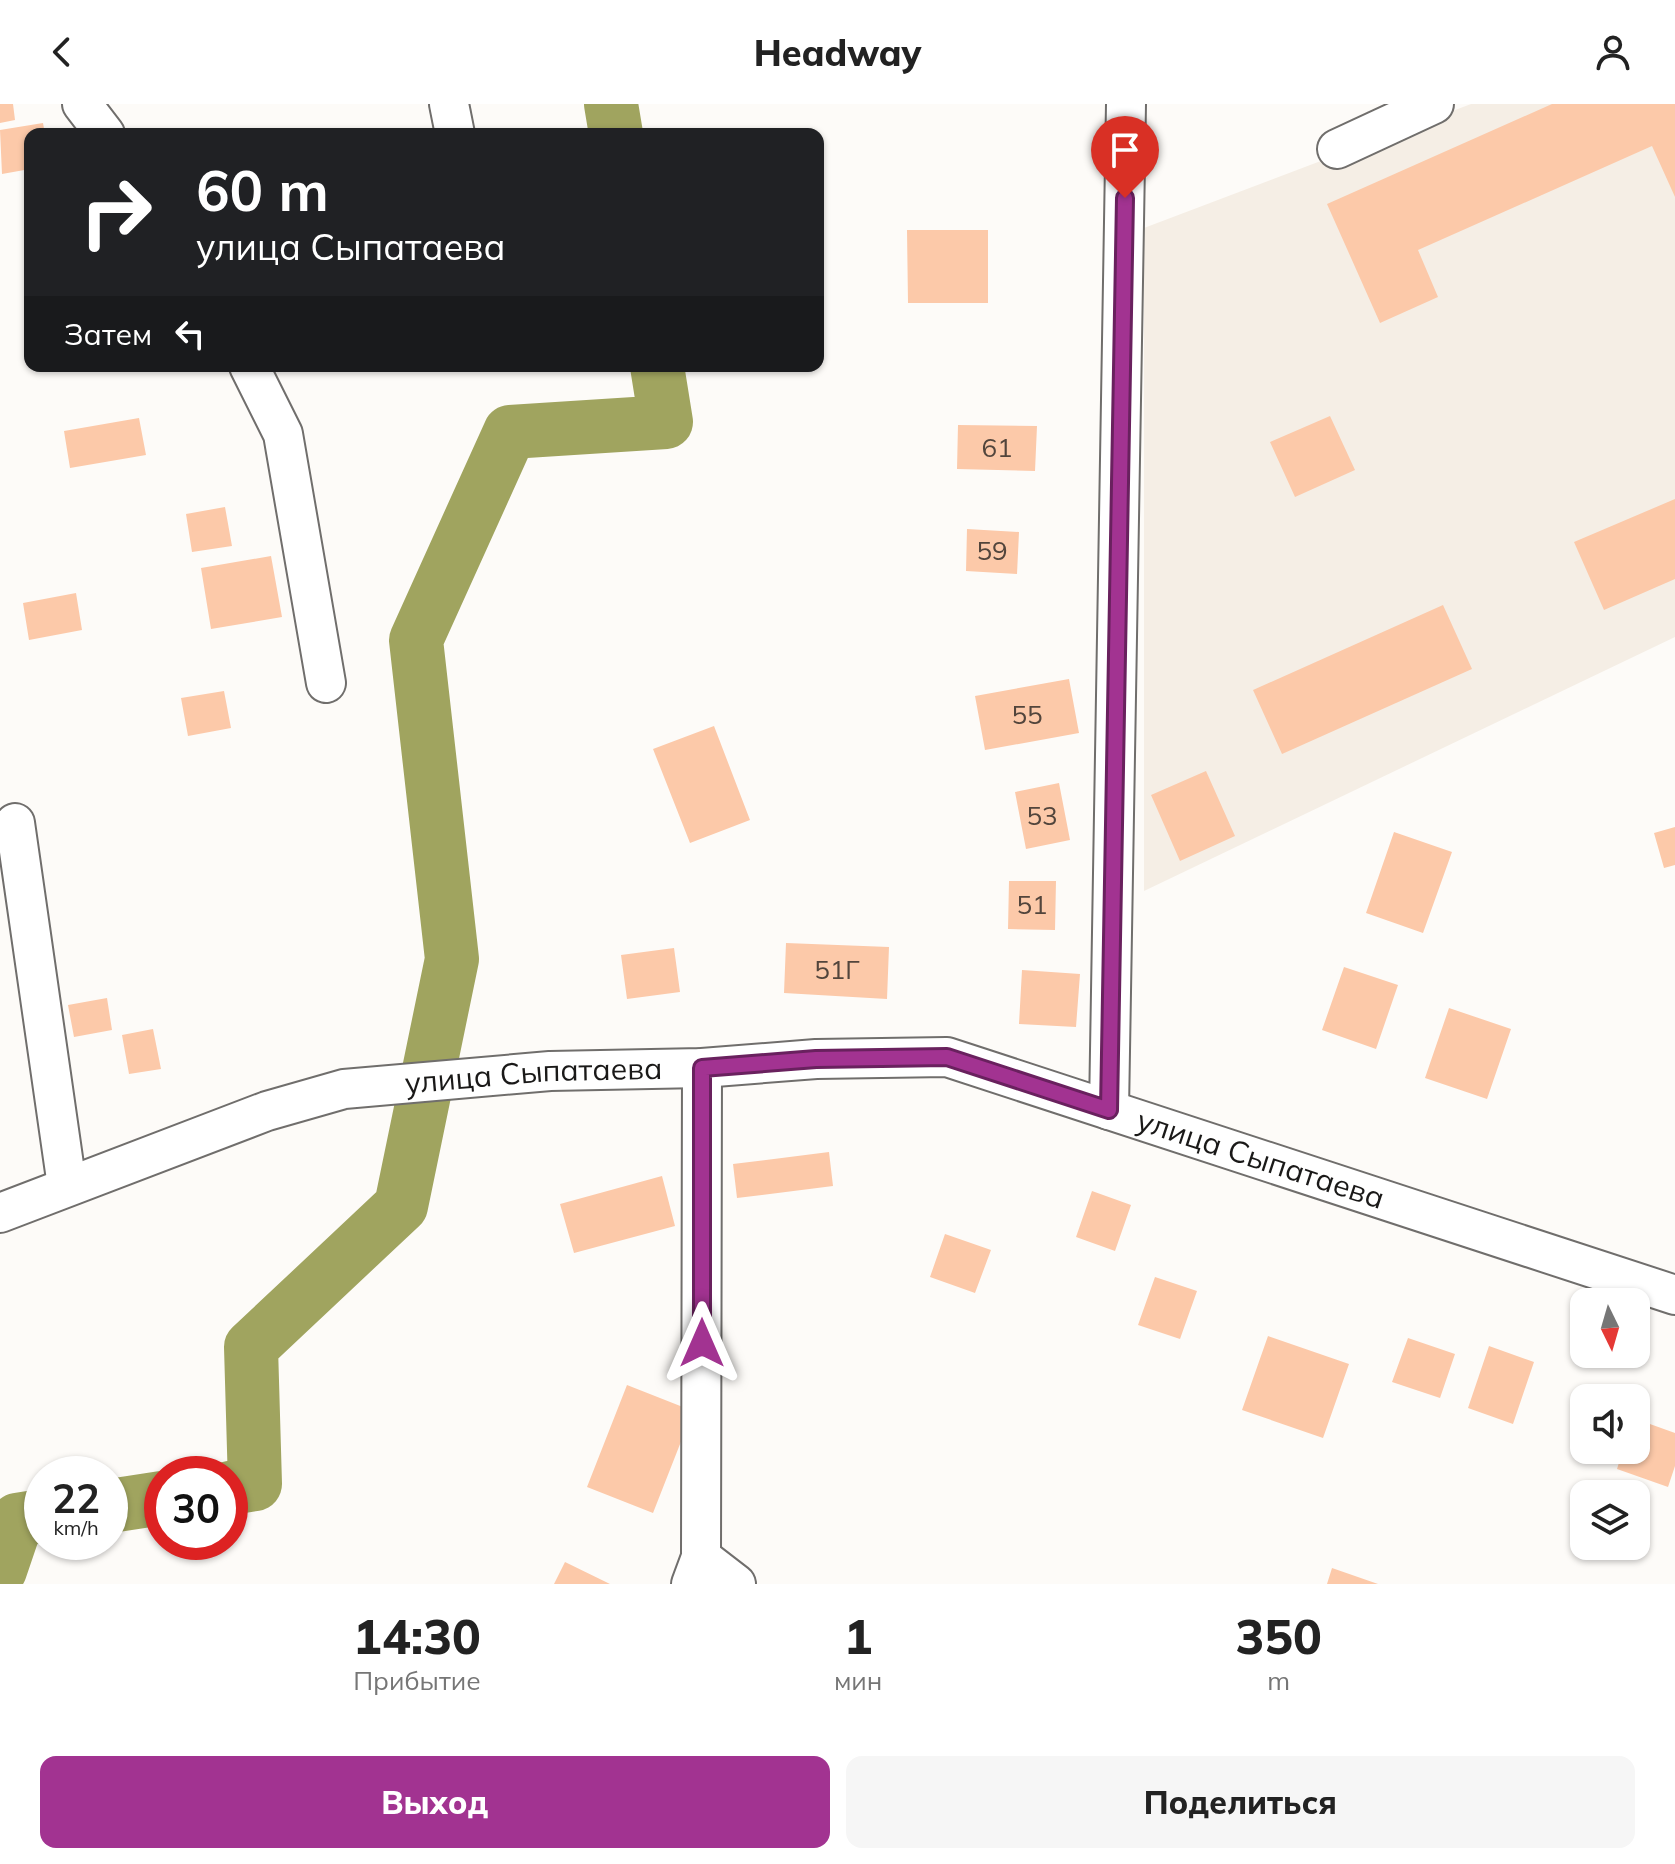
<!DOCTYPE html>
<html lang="ru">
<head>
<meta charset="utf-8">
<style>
	:root { --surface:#fff; --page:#f6f6f6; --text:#222; --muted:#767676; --accent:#a23391 }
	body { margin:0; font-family:Mulish,sans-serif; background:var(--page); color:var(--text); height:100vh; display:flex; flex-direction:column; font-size:30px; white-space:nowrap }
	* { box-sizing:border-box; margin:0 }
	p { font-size:26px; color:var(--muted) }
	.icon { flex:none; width:44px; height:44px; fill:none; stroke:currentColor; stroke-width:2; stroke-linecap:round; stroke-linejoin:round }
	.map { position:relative; height:1480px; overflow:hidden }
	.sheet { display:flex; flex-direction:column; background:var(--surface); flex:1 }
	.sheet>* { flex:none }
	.top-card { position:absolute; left:24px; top:24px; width:800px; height:244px; border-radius:16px; box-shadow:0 2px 6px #0004; background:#202124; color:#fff; overflow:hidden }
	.needle { width:52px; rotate:175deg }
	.tools { position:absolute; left:1570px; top:1184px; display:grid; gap:16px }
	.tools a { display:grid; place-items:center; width:80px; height:80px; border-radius:16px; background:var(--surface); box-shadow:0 2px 6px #0004; font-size:40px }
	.speed { position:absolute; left:24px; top:1352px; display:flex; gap:16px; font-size:40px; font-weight:700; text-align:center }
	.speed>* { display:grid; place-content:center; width:104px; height:104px; border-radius:50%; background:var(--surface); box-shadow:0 2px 6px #0004; line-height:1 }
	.speed small { font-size:20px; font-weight:400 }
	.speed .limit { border:12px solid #d22; background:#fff; color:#111 }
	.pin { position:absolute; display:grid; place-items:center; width:68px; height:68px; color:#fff; margin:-82px -34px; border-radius:50% 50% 50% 0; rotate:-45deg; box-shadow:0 0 8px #0007 }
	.pin .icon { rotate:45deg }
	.me { position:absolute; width:88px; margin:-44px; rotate:0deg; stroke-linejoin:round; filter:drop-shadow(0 0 6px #0008) }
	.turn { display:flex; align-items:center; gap:28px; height:168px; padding:0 40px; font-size:36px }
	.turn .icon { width:104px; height:104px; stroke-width:2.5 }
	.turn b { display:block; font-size:56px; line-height:68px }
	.then { display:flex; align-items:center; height:76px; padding:0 40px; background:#0003; gap:16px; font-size:30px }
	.eta { display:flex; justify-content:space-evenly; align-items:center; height:136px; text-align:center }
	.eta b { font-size:48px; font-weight:800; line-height:56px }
	.button { display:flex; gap:16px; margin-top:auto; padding:16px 40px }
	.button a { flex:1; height:92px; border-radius:16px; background:var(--accent); color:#fff; font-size:32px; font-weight:800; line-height:92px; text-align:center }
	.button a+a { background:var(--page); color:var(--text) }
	header { display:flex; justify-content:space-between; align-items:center; height:104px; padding:0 40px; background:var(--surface); font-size:36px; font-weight:800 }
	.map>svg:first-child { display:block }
	.built { fill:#f5eee5 }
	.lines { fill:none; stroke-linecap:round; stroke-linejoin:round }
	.river { stroke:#a0a45f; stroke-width:54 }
	.building { fill:#fcc9a9 }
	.minor-casing { stroke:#706e6c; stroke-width:42 }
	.minor { stroke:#fff; stroke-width:38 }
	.route-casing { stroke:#69215e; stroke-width:20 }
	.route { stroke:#a23391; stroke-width:14 }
	.labels { text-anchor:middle; stroke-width:6; stroke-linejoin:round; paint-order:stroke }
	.number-label { font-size:26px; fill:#52453c }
	.street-label { font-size:30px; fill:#1a1918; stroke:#fff }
</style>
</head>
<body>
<header><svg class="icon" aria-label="back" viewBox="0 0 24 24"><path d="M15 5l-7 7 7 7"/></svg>Headway<svg class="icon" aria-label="person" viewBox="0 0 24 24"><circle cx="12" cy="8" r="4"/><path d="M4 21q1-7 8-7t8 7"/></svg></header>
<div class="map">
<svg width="1675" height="1480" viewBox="0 0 1675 1480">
	<rect width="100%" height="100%" fill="#fdfbf8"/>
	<!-- built -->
	<path class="built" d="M1471,0h204v533l-531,254v-663z"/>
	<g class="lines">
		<!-- river -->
		<path class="river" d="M611,0l5,30
			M230,1384l25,-4 -4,-137 150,-141 51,-247 -36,-319 94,-208 156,-10 -9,-56
			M110,1402l52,-8
			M0,1466l17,-50 25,-4"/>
	</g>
	<!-- building -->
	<path class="building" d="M0,0h13l2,16 -15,3z
		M1552,0h123v93l-23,-51 -234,104 20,47 -58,26 -53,-119z
		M43,19l2,11h-15v35l-28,5 -2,-44z
		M907,126h81v73h-80z
		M1330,312l25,54 -60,27 -25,-55z
		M139,314l7,37 -76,13 -6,-37z
		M958,321l79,1 -2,45 -78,-2z
		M1675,395v80l-71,31 -30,-68z
		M225,403l7,39 -40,6 -6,-38z
		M967,425l52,3 -2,42 -51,-3z
		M271,452l11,61 -71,12 -10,-61z
		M76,489l6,37 -53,10 -6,-37z
		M1443,501l29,64 -190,85 -29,-64z
		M1069,575l10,54 -94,17 -10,-54z
		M224,587l7,37 -43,8 -7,-38z
		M714,622l36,94 -60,23 -37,-94z
		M1206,667l29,65 -55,25 -29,-66z
		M1059,679l11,57 -44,9 -11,-57z
		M1675,723v38l-11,3 -10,-35z
		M1394,728l58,20 -29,81 -57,-20z
		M1009,777h47l-1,49 -47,-1z
		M786,839l103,4 -2,52 -103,-6z
		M674,844l6,44 -53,7 -6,-44z
		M1344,863l54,18 -22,64 -54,-19z
		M1022,866l58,4 -4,53 -57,-3z
		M107,894l5,32 -38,7 -6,-32z
		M1449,904l62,21 -24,70 -62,-21z
		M153,925l8,40 -32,5 -7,-39z
		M829,1048l4,34 -96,12 -4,-34z
		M662,1072l13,50 -101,27 -14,-49z
		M1092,1087l39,14 -16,46 -39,-14z
		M945,1130l46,16 -16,43 -45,-16z
		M1155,1173l42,14 -17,48 -42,-14z
		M1268,1232l81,28 -26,74 -81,-28z
		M1408,1234l47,16 -15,44 -48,-16z
		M1489,1242l45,16 -21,62 -45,-16z
		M627,1281l66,26 -40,102 -66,-26z
		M1636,1315l39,14v33l-7,21 -51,-18 6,-19h13z
		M565,1458l45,22h-56z
		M1332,1464l46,16h-51z"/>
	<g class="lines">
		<!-- minor casing -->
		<g class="minor-casing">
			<g id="minor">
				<path d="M82,0l23,30"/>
				<path d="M449,0l6,30"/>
				<path d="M1337,45l97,-45"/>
				<path d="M249,262l34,68 43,249"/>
				<path d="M15,719l52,363"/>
				<path d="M1109,1006l17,-1006"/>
				<path id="s1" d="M0,1109l267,-102 77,-22 206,-18 152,-3 114,-9 131,-2 728,238"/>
				<path d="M701,1453l35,27"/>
				<path d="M691,1480l10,-27 1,-489"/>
			</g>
		</g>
		<!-- minor -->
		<use href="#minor" class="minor"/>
	</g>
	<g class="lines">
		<!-- route casing -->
		<g class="route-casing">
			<path id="route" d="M702,1239v-275l114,-9 131,-2 162,53 16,-912"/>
		</g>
		<!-- route -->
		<use href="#route" class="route"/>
	</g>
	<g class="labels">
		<!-- number labels -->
		<g class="number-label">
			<text x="997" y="353">61</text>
			<text x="992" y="456">59</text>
			<text x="1027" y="620">55</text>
			<text x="1042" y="721">53</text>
			<text x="1032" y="810">51</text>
			<text x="837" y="875">51Г</text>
		</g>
		<!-- street labels -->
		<g class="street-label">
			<text dy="10" stroke="none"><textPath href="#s1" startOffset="556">улица Сыпатаева</textPath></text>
			<text dy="10" stroke="none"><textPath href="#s1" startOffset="1300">улица Сыпатаева</textPath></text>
		</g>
	</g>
</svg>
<div class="tools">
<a><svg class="needle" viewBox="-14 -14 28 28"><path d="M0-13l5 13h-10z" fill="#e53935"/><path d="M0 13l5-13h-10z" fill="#767676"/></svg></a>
<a><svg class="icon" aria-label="sound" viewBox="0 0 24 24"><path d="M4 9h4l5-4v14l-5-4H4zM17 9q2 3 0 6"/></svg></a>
<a><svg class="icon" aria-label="layers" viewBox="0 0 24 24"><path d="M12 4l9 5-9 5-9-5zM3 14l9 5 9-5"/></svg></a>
</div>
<div class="speed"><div>22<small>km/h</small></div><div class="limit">30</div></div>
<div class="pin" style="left:1125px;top:94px;background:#d93025"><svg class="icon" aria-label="arrive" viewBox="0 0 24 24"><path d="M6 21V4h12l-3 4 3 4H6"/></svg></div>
<svg class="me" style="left:702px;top:1239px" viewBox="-20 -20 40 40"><path d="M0-17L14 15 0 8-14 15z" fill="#a23391" stroke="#fff" stroke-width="4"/></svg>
<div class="top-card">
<div class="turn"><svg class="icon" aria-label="right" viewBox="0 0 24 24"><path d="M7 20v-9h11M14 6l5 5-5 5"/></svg><div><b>60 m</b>улица Сыпатаева</div></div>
<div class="then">Затем<svg class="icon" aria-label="left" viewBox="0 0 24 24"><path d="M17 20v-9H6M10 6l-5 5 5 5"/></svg></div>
</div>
</div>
<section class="sheet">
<div class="eta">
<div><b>14:30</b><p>Прибытие</p></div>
<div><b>1</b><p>мин</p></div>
<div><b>350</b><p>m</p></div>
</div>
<div class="button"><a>Выход</a><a>Поделиться</a></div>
</section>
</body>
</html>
